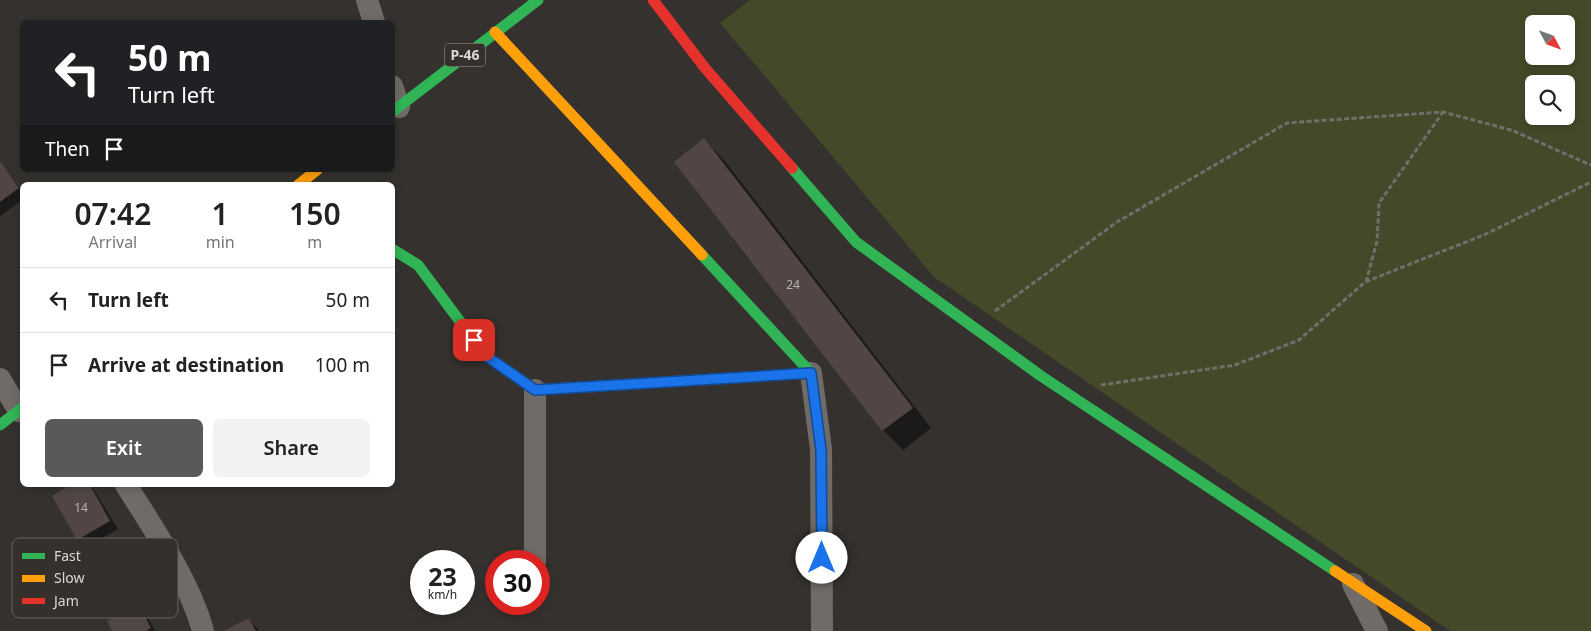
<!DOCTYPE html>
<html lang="en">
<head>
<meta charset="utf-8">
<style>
	:root { --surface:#fff; --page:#f2f2f2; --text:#222; --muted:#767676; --line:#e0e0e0; --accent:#5b5958 }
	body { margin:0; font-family:"Noto Sans",sans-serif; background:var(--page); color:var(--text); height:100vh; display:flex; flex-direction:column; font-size:19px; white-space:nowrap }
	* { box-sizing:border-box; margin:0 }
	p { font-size:16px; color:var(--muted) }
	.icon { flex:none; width:28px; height:28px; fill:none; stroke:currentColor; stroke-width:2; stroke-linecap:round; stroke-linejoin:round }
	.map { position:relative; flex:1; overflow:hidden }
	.drawer { position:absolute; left:20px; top:182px; width:375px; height:305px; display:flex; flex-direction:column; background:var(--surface); border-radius:8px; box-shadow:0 2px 8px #0003 }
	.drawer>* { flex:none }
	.top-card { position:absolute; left:20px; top:20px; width:375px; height:152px; border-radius:8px; box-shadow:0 2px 8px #0003; background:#202124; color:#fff; overflow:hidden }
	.needle { width:32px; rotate:131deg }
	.controls { position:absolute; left:1525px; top:15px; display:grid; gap:10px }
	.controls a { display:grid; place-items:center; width:50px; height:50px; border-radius:8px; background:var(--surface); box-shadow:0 2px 8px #0003; font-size:25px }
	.speed { position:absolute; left:410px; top:550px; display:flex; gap:10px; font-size:25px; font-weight:700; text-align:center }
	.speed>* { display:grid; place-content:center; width:65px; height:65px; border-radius:50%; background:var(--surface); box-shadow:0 2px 8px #0003; line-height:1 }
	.speed small { font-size:12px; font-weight:400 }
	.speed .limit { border:8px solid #d22; background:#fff; color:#111 }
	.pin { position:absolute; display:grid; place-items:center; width:42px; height:42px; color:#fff; margin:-21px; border-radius:10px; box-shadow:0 2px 8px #0006 }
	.me { position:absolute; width:55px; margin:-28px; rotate:0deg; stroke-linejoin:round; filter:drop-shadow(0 0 4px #0008) }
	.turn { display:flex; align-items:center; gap:18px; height:105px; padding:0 25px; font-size:22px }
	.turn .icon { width:65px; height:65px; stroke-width:2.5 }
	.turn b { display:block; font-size:35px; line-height:42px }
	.then { display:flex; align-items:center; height:48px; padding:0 25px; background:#0003; gap:10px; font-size:19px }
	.eta { display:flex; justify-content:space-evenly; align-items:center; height:85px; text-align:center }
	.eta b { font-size:30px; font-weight:600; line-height:35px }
	.primary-button { display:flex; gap:10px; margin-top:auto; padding:10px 25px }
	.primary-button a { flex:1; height:58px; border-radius:8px; background:var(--accent); color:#fff; font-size:20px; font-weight:600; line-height:58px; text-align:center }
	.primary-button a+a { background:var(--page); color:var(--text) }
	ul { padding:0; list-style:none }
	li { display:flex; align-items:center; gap:15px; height:65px; padding:0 25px; border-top:1px solid var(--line) }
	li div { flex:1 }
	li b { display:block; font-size:19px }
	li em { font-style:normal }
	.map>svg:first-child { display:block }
	.green { fill:#44492a; fill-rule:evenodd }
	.shadow { fill:#0007 }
	.building { fill:#514644 }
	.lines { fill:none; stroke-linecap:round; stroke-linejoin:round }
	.path { stroke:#726e6b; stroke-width:3; stroke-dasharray:5 2.5; stroke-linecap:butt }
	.street { stroke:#706b66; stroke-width:22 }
	.fast { stroke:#30b455; stroke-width:11 }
	.slow { stroke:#ff9f0a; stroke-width:11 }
	.jam { stroke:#e5322d; stroke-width:11 }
	.route-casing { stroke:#114b97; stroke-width:12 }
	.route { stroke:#1a73e8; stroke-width:9 }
	.labels { text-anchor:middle; stroke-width:4; stroke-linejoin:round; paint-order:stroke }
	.number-label { font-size:12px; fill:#b8b3b1 }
	.shield { fill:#36302c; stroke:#aaa5a2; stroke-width:1 }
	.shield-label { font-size:14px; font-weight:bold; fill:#dbd7d5 }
	.key { fill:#36302c; stroke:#68625f; stroke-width:1 }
	.key-label { font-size:14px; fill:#dbd7d5 }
</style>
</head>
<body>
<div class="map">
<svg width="1591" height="631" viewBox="0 0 1591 631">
	<rect width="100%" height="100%" fill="#34312e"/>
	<!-- green -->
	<path class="green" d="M750,0h841v631h-141l-516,-354 -214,-254zM1534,24h32v32h-32zM1534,84h32v32h-32z"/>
	<!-- shadow -->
	<path class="shadow" d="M704,140l20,20 207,268 -28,22 -20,-20z
		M0,162l22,29v9l-22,16z
		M72,485h19l27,44 -32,18 -8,-8z
		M138,606l8,8 9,17h-42z
		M249,619l10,12h-33z"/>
	<!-- building -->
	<path class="building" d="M704,138l209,270 -31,23 -208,-269z
		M0,161l19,27 -19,14z
		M70,485h20l20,36 -33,19 -25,-44z
		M139,605l12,23 -5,3h-34l-5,-10z
		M249,618l7,13h-33z"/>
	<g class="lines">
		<!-- path -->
		<path class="path" d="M1366,282l11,-41 2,-38 64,-91
			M995,311l122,-89 170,-99 156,-11 68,18 80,35
			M1101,385l134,-20 64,-25 66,-58 121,-48 105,-52"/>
		<!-- street -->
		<path class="street" d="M367,0l7,22
			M392,86l7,21
			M811,373l10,76 1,182
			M0,379l19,32
			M535,390v171
			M126,485c27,43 64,97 77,146
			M1353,584l24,47"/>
		<!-- fast -->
		<path class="fast" d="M392,112l146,-112
			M792,168l64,74 185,134 294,195
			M392,249l26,16 67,90 50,35 276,-17
			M702,255l109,118
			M0,425l22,-17"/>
		<!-- slow -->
		<path class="slow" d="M495,32l207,223
			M298,185l19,-15
			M1335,571l91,60"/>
		<!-- jam -->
		<path class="jam" d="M653,0l52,68 87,100"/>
	</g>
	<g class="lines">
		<!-- route casing -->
		<g class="route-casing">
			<path id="route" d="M474,340l11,15 50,35 276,-17 10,77 1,108"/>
		</g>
		<!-- route -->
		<use href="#route" class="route"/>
	</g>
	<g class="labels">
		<!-- number labels -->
		<g class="number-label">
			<text x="793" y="289">24</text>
			<text x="81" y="512">14</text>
		</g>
		<!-- shield labels -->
		<rect class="shield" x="445" y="43.5" width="40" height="23" rx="4"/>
		<g class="shield-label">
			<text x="465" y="60">Р-46</text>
		</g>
	</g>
	<!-- legend -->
	<rect x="12" y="538" width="166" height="80" rx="8" class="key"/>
	<rect x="22" y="553" width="23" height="6" fill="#30b455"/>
	<rect x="22" y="575" width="23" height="7" fill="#ff9f0a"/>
	<rect x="22" y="598" width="23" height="6" fill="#e5322d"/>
	<g class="key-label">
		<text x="54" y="561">Fast</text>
		<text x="54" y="583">Slow</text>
		<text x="54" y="606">Jam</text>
	</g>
</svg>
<div class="controls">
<a><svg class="needle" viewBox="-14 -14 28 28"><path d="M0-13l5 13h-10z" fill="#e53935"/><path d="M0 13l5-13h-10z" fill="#767676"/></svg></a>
<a><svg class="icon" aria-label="search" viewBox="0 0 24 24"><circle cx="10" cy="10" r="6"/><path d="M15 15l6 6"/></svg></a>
</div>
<div class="speed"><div>23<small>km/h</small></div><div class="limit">30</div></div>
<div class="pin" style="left:474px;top:340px;background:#d93025"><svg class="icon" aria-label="arrive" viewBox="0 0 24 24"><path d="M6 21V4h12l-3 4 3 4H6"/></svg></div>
<svg class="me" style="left:822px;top:558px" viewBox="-20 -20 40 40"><circle r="19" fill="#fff"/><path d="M0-13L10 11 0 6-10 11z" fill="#1a73e8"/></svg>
<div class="top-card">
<div class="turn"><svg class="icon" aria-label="left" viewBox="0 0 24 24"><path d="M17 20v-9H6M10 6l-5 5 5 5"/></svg><div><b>50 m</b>Turn left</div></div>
<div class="then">Then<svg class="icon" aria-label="arrive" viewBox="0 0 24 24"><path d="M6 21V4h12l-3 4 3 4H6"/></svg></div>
</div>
<section class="drawer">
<div class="eta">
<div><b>07:42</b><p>Arrival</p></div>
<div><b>1</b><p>min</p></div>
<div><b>150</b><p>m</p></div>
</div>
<ul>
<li><svg class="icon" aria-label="left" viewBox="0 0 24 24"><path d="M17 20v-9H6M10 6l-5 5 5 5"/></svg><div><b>Turn left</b></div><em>50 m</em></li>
<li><svg class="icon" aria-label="arrive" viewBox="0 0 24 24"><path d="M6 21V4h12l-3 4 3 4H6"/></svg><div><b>Arrive at destination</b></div><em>100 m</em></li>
</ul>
<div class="primary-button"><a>Exit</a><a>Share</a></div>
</section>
</div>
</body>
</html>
